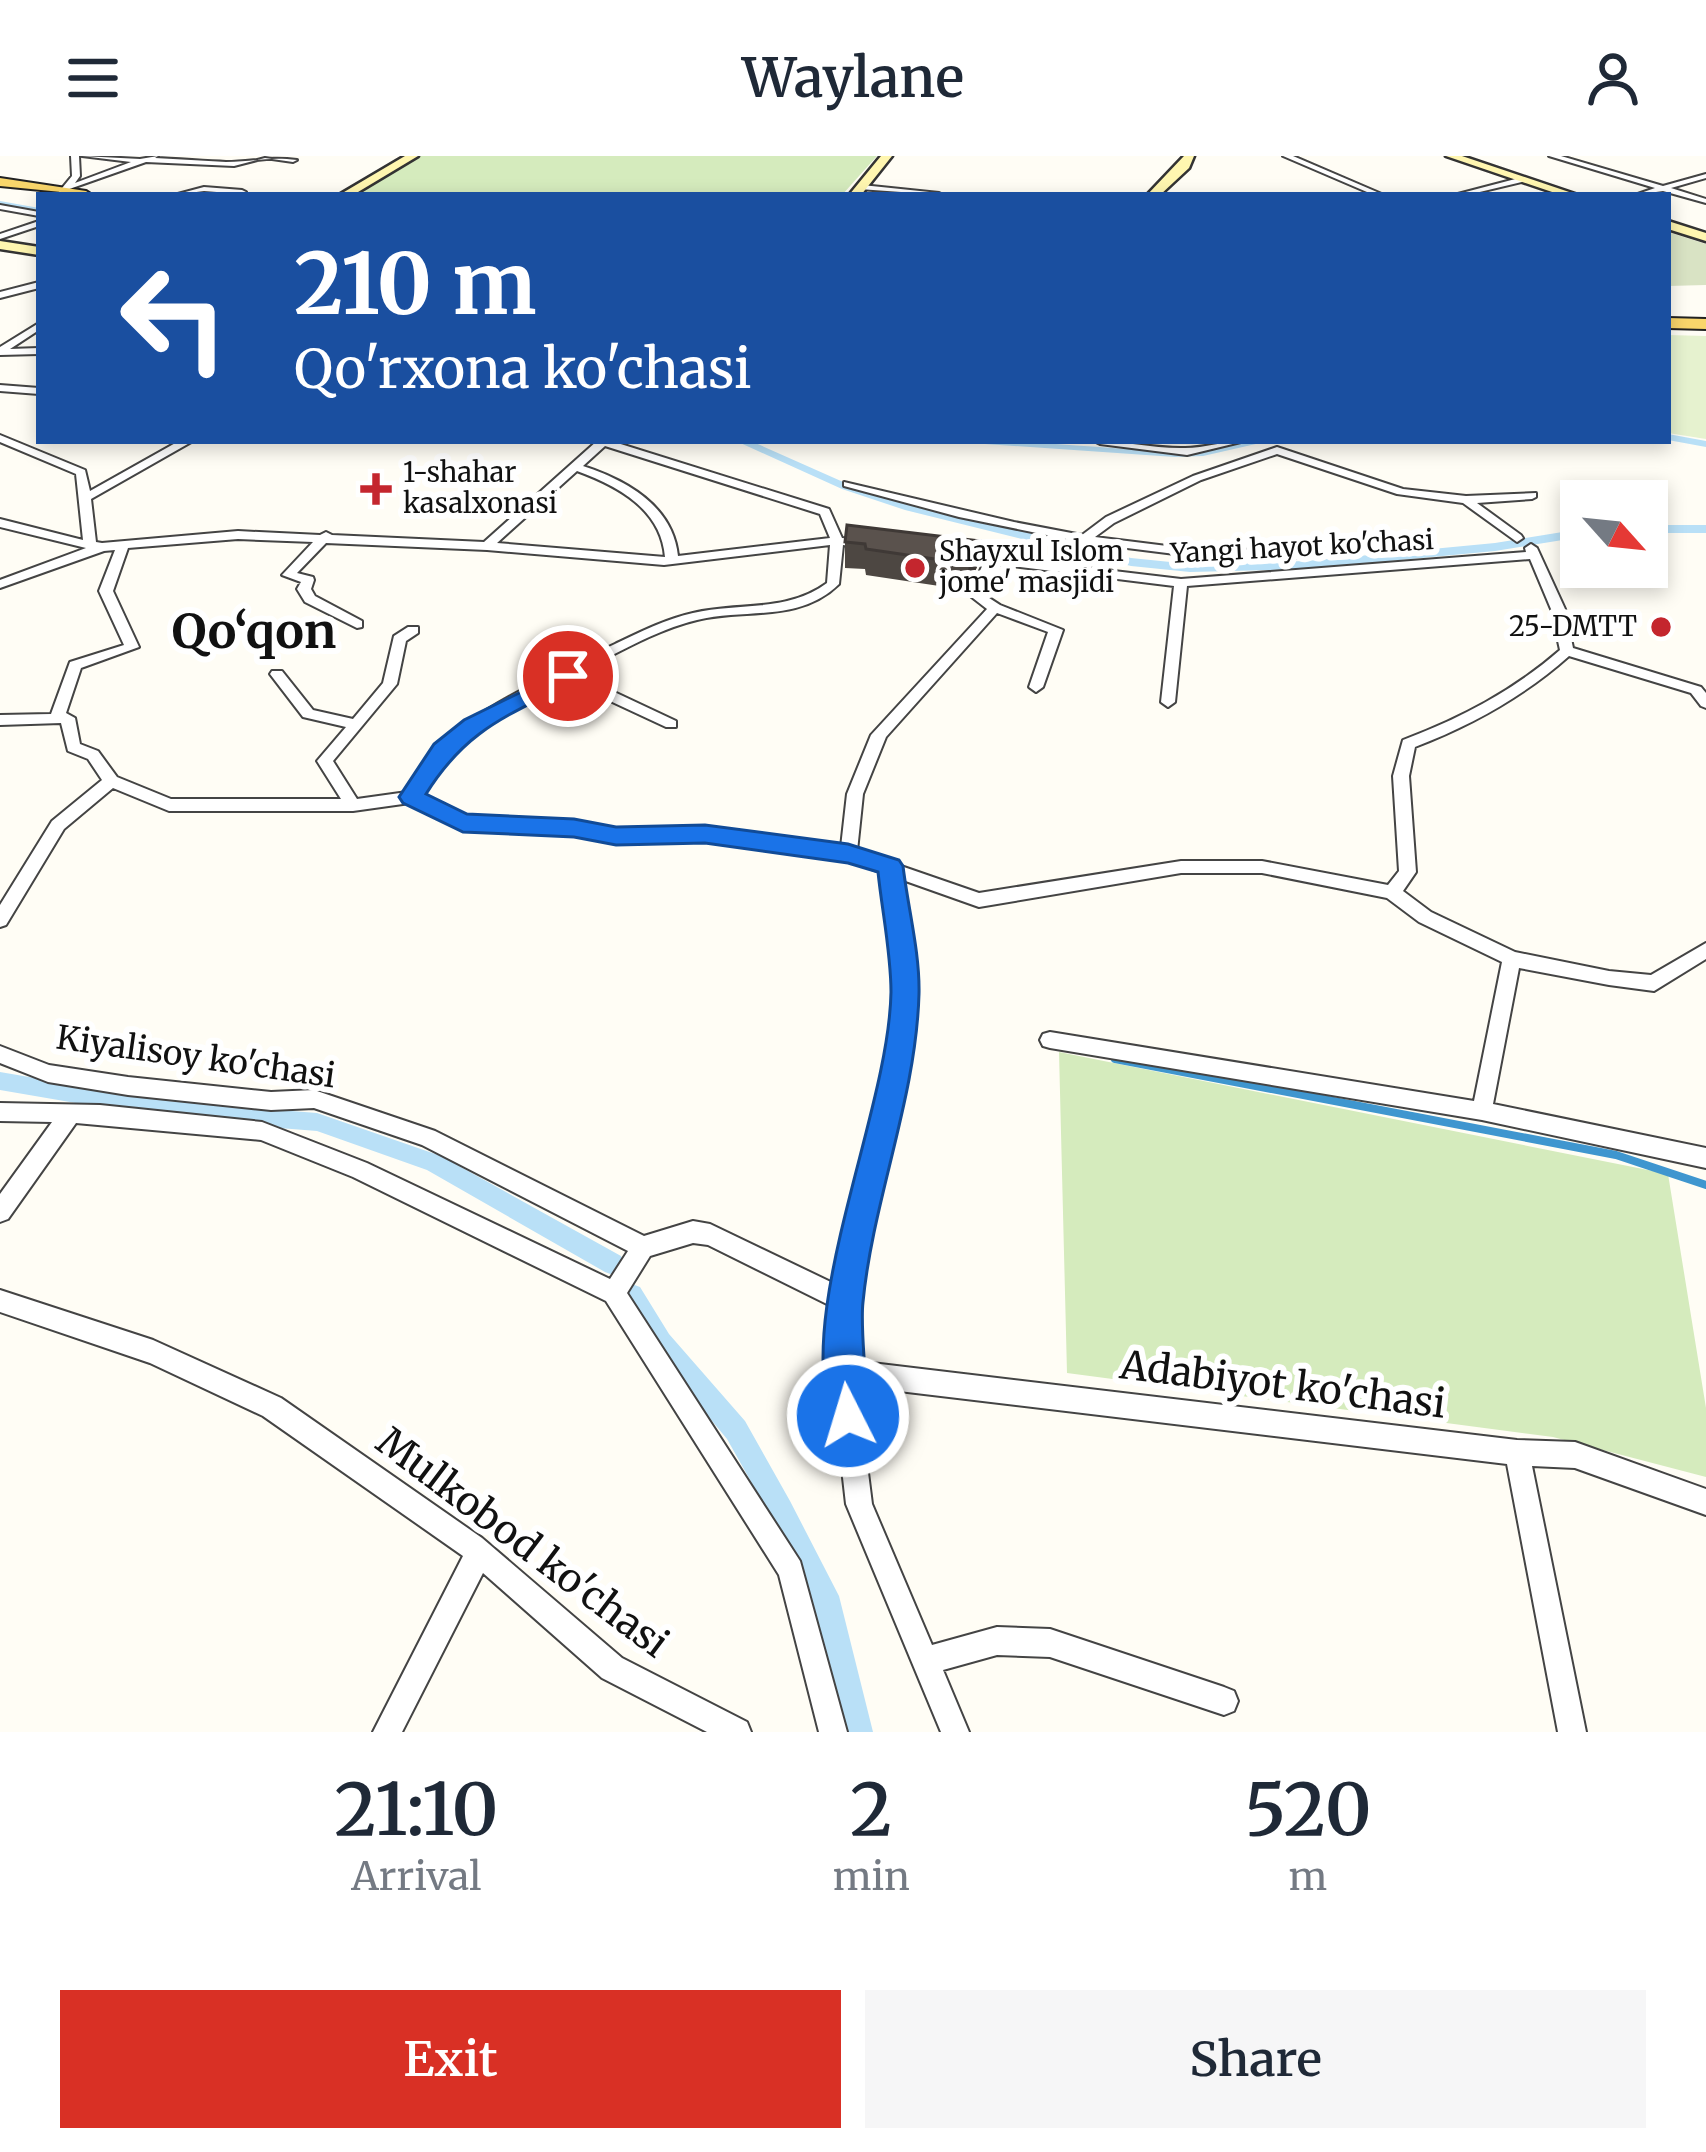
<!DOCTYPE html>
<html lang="en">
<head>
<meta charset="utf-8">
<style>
	:root { --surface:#fff; --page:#f6f6f7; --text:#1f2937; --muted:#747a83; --accent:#d93025 }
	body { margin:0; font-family:Merriweather,serif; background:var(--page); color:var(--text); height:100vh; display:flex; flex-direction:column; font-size:45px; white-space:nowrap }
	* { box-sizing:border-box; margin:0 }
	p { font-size:39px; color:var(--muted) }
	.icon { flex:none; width:66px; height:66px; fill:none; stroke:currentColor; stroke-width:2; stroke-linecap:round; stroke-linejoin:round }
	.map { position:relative; height:1576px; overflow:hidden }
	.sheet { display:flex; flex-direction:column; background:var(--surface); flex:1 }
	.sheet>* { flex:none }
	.banner { position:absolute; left:36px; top:36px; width:1635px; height:252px; border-radius:0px; box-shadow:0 6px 18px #0003; background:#1a4fa0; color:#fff; overflow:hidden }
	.needle { width:78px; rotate:117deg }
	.fabs { position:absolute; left:1560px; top:324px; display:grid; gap:24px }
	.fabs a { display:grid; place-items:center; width:108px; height:108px; border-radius:0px; background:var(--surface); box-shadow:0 6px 18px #0003; font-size:60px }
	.pin { position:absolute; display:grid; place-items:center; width:102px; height:102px; color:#fff; margin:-51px; border:6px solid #fff; border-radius:50%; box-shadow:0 3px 12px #0007 }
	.me { position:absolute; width:132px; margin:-66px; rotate:355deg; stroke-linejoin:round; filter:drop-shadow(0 0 9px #0008) }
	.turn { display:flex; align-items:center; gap:42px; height:252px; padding:0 60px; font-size:54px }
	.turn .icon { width:156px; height:156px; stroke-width:2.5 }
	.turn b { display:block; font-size:84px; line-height:102px }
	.eta { display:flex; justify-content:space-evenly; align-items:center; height:204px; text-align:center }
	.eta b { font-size:72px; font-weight:600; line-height:84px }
	.button { display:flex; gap:24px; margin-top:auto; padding:24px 60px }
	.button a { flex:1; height:138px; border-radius:0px; background:var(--accent); color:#fff; font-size:48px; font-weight:600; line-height:138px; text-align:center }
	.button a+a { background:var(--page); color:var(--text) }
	header { display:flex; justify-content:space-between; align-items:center; height:156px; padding:0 60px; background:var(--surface); font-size:54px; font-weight:600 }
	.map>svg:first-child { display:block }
	.green { fill:#d5ebbd }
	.cemetery { fill:#d9e3c4 }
	.pitch { fill:#e6f2cf }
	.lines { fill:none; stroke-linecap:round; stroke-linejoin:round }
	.stream { stroke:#3f96cf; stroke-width:8 }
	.canal { fill:#b9e0f7; fill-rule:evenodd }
	.street-casing { stroke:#444; stroke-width:4 }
	.secondary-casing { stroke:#333; stroke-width:5 }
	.primary-casing { stroke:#222; stroke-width:4 }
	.street { fill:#fff; fill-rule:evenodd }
	.secondary { fill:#fff6b0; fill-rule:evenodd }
	.primary { fill:#f9d66b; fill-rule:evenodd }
	.wall { fill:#4d4742 }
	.shaded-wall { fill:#3f3936 }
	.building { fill:#5a524d; stroke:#3f3936; stroke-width:3 }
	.route { fill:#1a73e8; stroke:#114b97; stroke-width:3 }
	.poi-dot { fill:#c4262e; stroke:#fff; stroke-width:4.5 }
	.labels { text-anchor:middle; stroke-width:12; stroke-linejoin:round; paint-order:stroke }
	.far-poi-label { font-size:27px; fill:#111; stroke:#fff; text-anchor:start }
	.far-street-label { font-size:27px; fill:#111; stroke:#fff }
	.street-label { font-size:33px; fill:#111; stroke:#fff }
	.near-street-label { font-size:39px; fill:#111; stroke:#fff }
	.far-town-label { font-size:48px; font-weight:bold; fill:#111; stroke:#fff }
</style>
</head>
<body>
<header><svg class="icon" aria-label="menu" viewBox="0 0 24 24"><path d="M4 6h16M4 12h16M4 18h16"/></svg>Waylane<svg class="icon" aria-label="person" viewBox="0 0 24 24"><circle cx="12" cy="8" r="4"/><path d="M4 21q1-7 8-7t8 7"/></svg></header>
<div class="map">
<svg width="1706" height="1576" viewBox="0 0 1706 1576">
	<rect width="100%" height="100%" fill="#fffdf5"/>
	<!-- green -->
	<path class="green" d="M419,0h458l-35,39h-490z
		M1059,896l609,122 38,234v69l-153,-40 -486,-64z"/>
	<!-- cemetery -->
	<path class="cemetery" d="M1668,76l38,12v41l-38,1z"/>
	<!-- pitch -->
	<path class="pitch" d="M1668,179l38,1v103l-38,-6z"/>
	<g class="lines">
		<!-- stream -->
		<path class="stream" d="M1115,903l501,96 90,30"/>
		<!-- canal -->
		<path class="canal" d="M0,45l39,7v4l-39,-7z
			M1668,278l38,7v6l-38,-7z
			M736,285h15l99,44 63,19 218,54 59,6 116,-3 189,-18 86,-14v8l-86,14 -189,18 -116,3 -59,-6 -226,-56 -63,-21z
			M979,285c66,0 131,9 197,10 31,0 61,-10 93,-10l-66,15 -28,1 -190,-13z
			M1647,369h59v8h-59z
			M0,916l169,29 148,12 124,43 180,100 3,8 -3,8 -8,3 -8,-3 -178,-102 -110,-39 -148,-12 -169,-29z
			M632,1128l8,3 29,47 76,87 45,80 49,95 34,136h-28l-33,-133 -40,-80 -45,-80 -74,-89 -29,-47 -3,-8 3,-8z"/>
		<!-- street casing -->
		<g class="street-casing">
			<path id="street" d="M71,0h8l1,20 -5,7 56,-21 -49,-6 58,3 18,-3 -3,2c24,1 48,3 71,4 27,0 42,-6 71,-2l-4,2 -28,-4 -31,8 -88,-4 -88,31 14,-17z
				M1283,0h10l91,39h-10z
				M1549,0h12l102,30 43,-12v4l-35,10 35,11v4l-43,-12 -28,4 20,-7z
				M1523,21l3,4 -59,14h-13z
				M862,29l77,8 4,2 -84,-6z
				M204,31l38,3 4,2 -4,2 -38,-3 -30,4z
				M0,49l39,7v4l-39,-7z
				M39,65v5l-39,13v-5z
				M39,126v6l-39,10v-6z
				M39,167v7l-29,19 29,-1v6l-39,1v-8z
				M0,229l39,3v6l-39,-3z
				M0,279l85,35 5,21 89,-50h14l-102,58 5,43 6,1 136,-12 82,4 6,-3 6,3 152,7 113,-101h14l218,68 13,29 25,2 6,4 -6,4 -24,-3 -4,39c-40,39 -93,24 -142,36 -42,10 -83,35 -121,54l100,47v6h-10l-101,-47 -102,60 -21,20 -21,35 45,22 108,5 42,8 89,-2 136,19 6,-53 24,-59 116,-126 -18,-14 15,-33 -34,-4v-6l110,12 16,-23 -117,-24 -115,-31v-4l170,40 68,13 24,-18 87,-41 84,-29 126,42 63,7 70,-3v4l-4,2 -55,4 44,32 2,3 -6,4 -54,-39 -66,-9 -120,-40 -76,26 -87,43 -19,14 88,11 114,3 6,4 -2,3 -118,-3 -96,-12 -15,23 109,13 345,-27 -1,-4 6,-4 6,4 28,61 8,39 128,39 5,6v15l-5,-2 -10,-13 -122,-37c-46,41 -97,69 -154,91l-6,29 7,96 -13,19 28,21 84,40 94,19 42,4 55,-32v16l-52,32 -45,-6 -90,-17 -26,136 213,44v20l-224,-48 -432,-72 -7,-2 -3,-6 3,-6 7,-2 424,69 28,-139 -83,-40 -32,-24 -125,-25h-81l-202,34 -79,-28 14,114 -14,101 -44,207 -1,60 662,79 58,2 131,47v26l-131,-47 -43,-2 54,266h-28l-51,-268 -650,-78 15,118 60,141 65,-18 53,2 174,58 10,4 4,10 -4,10 -10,4 -174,-58 -53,-2 -54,15 26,62h-28l-95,-228 -15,-132 2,-65 -125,-62 -15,-2 -43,13 -23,37 173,268 47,171h-28l-40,-157 -173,-274 -253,-124 -92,-37 -185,-17 -68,96 -8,3v-28l52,-72 -52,-1v-18l100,2 162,17 105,41 243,116 18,-28 -206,-106 -108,-37 -43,2 -143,-15 -80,-13 -48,-19v-17l49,19 79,12 143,15 43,-2 121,41 209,105 49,-15 17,3 127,61 43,-191 16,-101 -14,-120 -35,-13 -142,-20 -89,2 -42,-8 -111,-5 -53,-26 -57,8h-184l-56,-23 -49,41 -58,96 -6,2v-22l52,-84 50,-41 -14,-21 -20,-8 -7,-28 -61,2v-10l51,-1 19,-52 54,-17 -25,-54 16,-41 -11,1 -104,37v-8l86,-32 -86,-21v-8l83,21 -7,-66 -76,-32zM605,290l215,68 10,24 -152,18c-5,-50 -52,-76 -95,-90zM577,315c41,15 84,38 88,86l-168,-14zM238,383l75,3 -31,33 19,7 -4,7 8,13 52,26 5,-1v-6l-47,-25 -4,-7 3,-9 -1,-3 -16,-4 29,-30 161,7 177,15 166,-20 -3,38c-41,30 -88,19 -134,30 -27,6 -53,19 -78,31 -52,25 -137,63 -177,102 -13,12 -22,30 -31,46l-50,7 -24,-38 64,-77 9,-43 12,-8v-6h-10l-14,9 -11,47 -30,36 -40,-9 -31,-39h-10l-2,3 33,43 43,10 -29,34 24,38h-170l-54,-22 -19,-26 -18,-7 -5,-26 -9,-5 15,-45 58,-21 -26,-56 15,-43zM1530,403l21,50 9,41c-47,41 -99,68 -157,90l-10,36 6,95 -11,14 -126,-24h-81l-202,32 -81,-28 -2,-3 -39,-11 6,-57 23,-57 111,-124 51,19 -19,55 7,5 7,-5 20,-57 -63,-25 -17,-11 13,-30 178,22 -13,116 7,5 7,-5 12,-116z
				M1094,285c31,0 61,8 91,7 20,0 39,-7 60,-7l-58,14 -87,-11z
				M0,1134l153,50 128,58 201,140 140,120 125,64 4,10h-44l-105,-54 -119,-105 -81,159h-29l90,-176 -200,-140 -113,-53 -150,-51z"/>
		</g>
		<!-- secondary casing -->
		<g class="secondary-casing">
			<path id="secondary" d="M405,0h13l-65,39h-14z
				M881,0h11l-31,39h-12z
				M1184,0h10l-5,12 -29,27h-13z
				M1446,0h16l116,39h-17z
				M1668,65l38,12v8l-38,-12z
				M0,85l39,6v8l-39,-6z"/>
		</g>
		<!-- primary casing -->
		<g class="primary-casing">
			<path id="primary" d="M0,22l86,13 6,4 -92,-9z
				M1668,162l38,1v10l-38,-1z"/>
		</g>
		<!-- street -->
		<use href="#street" class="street"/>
		<!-- secondary -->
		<use href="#secondary" class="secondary"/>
		<!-- primary -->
		<use href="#primary" class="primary"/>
	</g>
	<!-- wall -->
	<path class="wall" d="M980,385l-3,26 -11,23 -100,-15 -1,-6 -20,-1v-26z"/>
	<!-- shaded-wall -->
	<path class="shaded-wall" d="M980,385l-3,26 -11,23 3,-26z"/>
	<!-- building -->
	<path class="building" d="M847,369l133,16 -11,23 -103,-15 -1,-5 -20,-2z"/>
	<!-- route -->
	<path class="route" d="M568,513l8,2v9c-67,36 -108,47 -150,114l41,20 107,5 42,8 89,-2 143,19 51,16 4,6c5,42 17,87 16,128 -3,105 -46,205 -56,308 -4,34 9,101 -1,127l-14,6 -13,-6c-46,-110 54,-314 56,-437 0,-39 -9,-81 -13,-120l-30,-9 -143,-20 -89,2 -42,-8 -111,-5 -60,-29 -4,-6 35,-53 30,-24z"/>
	<!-- markers -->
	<g class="poi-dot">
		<path d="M370 315h12v12h12v12h-12v12h-12v-12h-12v-12h12z"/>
		<circle cx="915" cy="412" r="12"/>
		<circle cx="1661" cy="471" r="12"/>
	</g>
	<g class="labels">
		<!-- far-poi labels -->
		<g class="far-poi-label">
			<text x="403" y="326">1-shahar<tspan x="403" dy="31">kasalxonasi</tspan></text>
			<text x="939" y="405">Shayxul Islom<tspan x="939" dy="31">jome' masjidi</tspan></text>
			<text x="1637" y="480" text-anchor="end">25-DMTT</text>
		</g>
		<!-- far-street labels -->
		<g class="far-street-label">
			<text transform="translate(1302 391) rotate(-3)" y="9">Yangi hayot ko'chasi</text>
		</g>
		<!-- street labels -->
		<g class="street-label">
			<text transform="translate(196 900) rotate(8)" y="12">Kiyalisoy ko'chasi</text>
		</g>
		<!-- near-street labels -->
		<g class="near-street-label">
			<text transform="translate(1283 1228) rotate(7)" y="14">Adabiyot ko'chasi</text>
			<text transform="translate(523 1386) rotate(37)" y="14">Mulkobod ko'chasi</text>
		</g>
		<!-- far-town labels -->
		<g class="far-town-label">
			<text x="254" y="492">Qo‘qon</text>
		</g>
	</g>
</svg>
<div class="fabs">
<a><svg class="needle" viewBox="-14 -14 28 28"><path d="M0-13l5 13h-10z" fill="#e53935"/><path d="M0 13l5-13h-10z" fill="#747a83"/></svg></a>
</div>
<div class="pin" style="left:568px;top:520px;background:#d93025"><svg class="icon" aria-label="arrive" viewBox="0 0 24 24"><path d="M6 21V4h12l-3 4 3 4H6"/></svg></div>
<svg class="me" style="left:848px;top:1260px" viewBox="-20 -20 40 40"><circle r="17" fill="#1a73e8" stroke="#fff" stroke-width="3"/><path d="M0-11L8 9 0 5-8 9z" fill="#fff"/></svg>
<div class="banner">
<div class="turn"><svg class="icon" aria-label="left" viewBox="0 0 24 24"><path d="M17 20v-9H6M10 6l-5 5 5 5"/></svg><div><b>210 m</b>Qo'rxona ko'chasi</div></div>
</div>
</div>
<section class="sheet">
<div class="eta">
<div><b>21:10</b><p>Arrival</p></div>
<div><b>2</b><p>min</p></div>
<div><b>520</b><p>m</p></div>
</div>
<div class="button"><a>Exit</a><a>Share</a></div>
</section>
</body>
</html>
